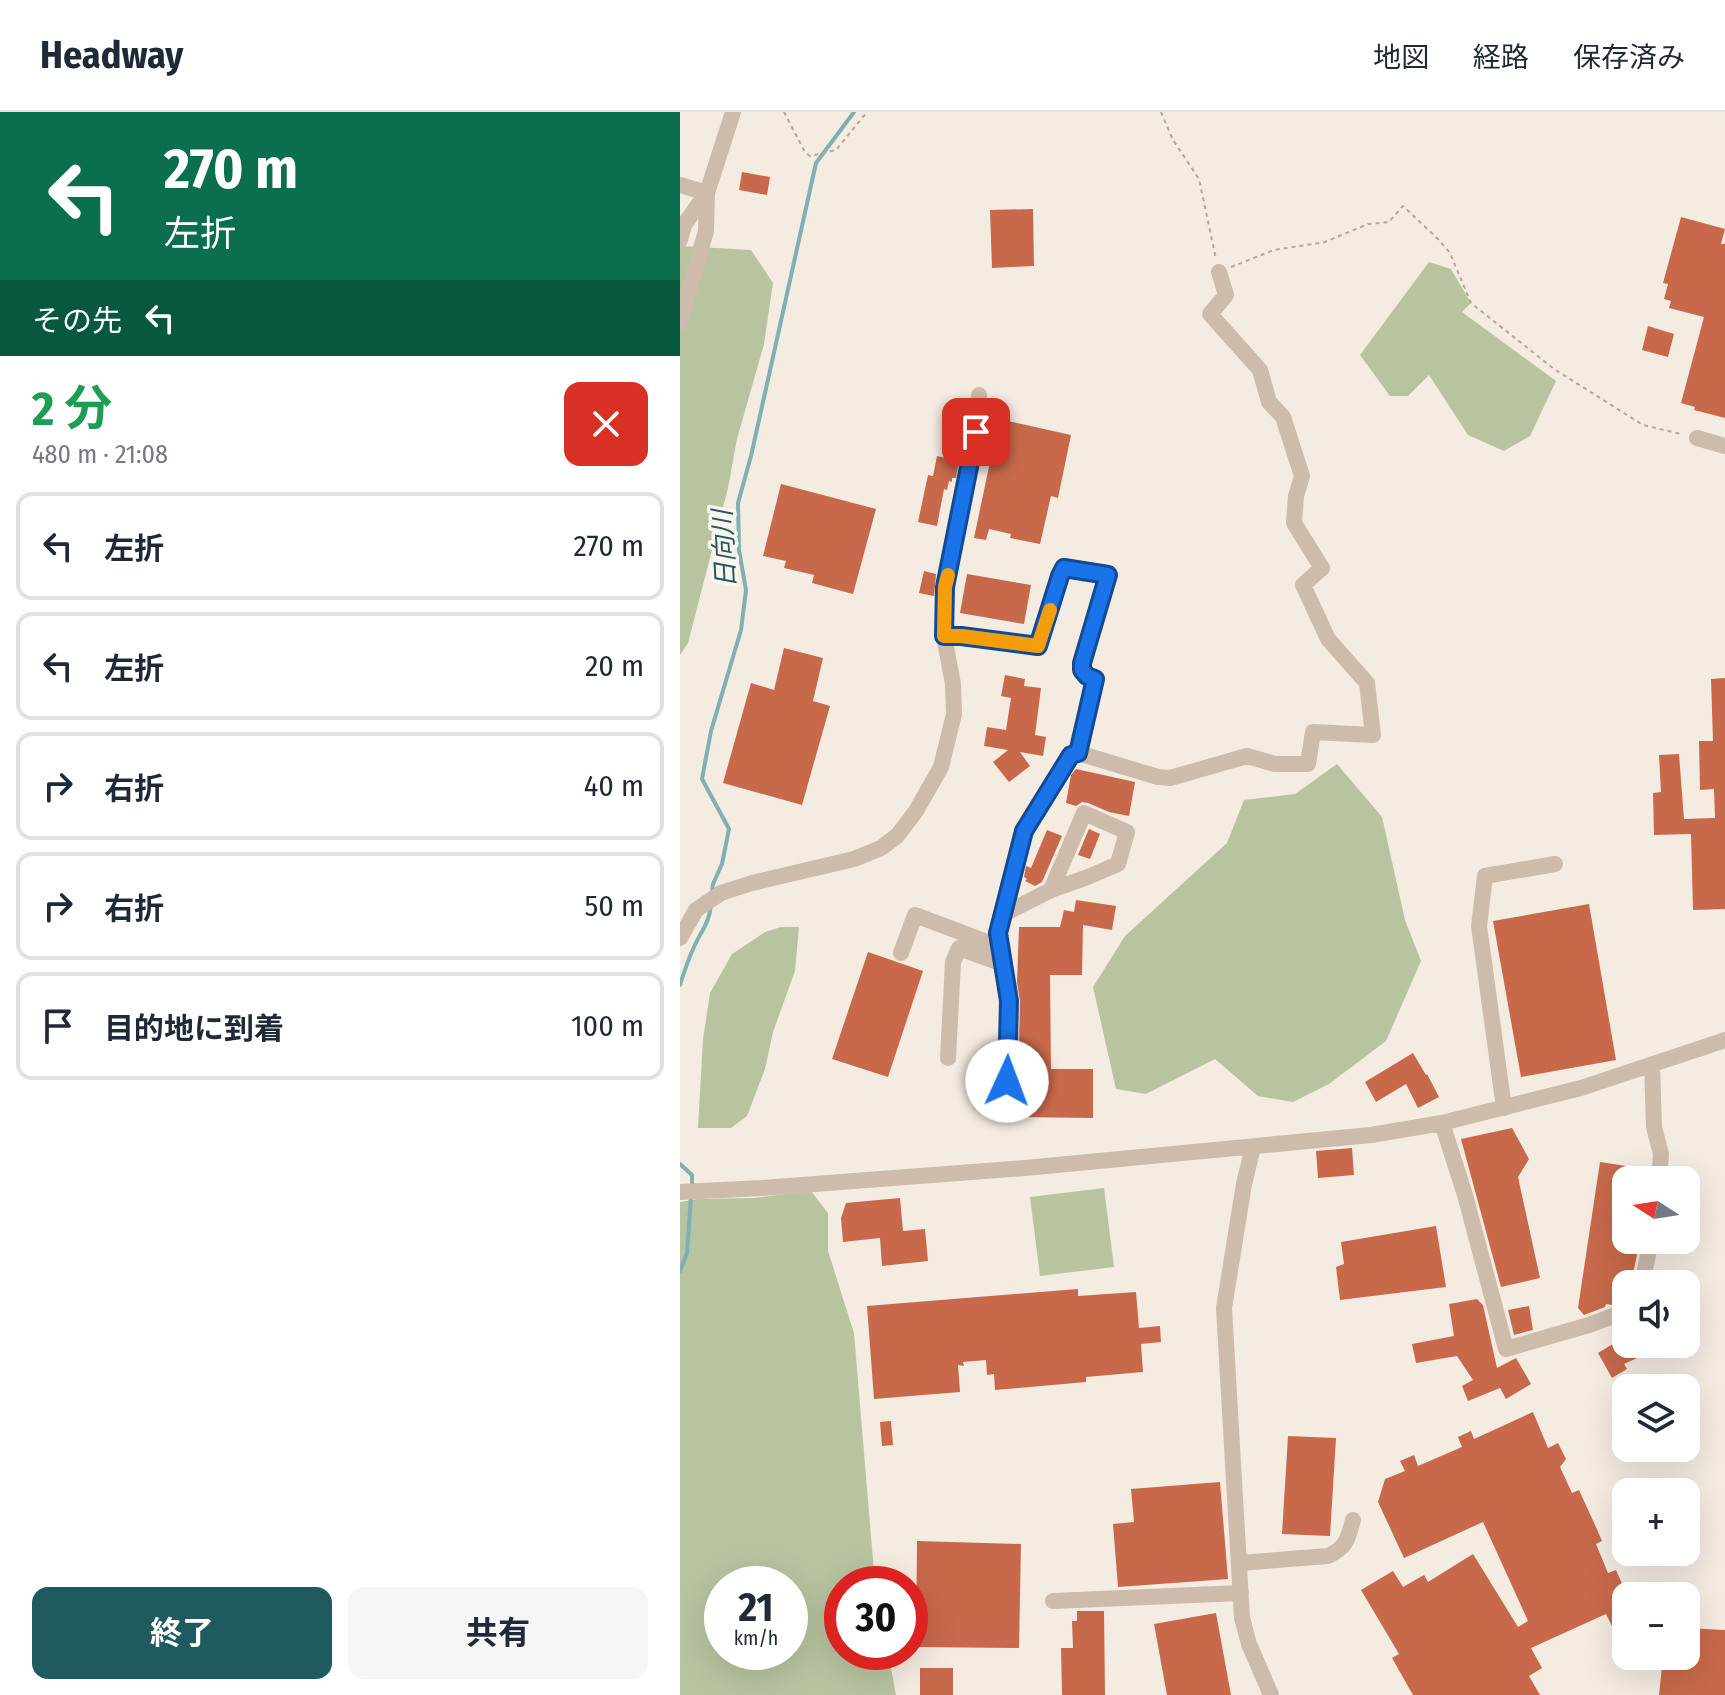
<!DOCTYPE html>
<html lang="ja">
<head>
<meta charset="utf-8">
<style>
	:root { --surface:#fff; --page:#f6f6f7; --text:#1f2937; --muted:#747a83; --line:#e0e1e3; --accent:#1f5a5e }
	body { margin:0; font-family:"Fira Sans Condensed","Noto Sans JP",sans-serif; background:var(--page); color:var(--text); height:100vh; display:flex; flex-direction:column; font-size:30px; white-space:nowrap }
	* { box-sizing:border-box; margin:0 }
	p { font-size:26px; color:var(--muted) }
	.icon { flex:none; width:44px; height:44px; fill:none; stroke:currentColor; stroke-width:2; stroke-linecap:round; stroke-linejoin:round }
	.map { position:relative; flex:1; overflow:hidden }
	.panel { display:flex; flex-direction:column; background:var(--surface); width:680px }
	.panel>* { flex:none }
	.guide { background:#0b6e4f; color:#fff; overflow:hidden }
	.needle { width:52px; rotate:282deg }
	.fabs { position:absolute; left:932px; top:1054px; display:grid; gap:16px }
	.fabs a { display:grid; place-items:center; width:88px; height:88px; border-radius:16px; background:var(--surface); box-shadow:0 8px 32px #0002; font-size:40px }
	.speed { position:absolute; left:24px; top:1454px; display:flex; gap:16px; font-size:40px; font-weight:700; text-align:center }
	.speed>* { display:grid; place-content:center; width:104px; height:104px; border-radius:50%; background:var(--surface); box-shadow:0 8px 32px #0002; line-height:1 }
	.speed small { font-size:20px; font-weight:400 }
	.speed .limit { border:12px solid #d22; background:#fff; color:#111 }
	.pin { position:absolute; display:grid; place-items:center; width:68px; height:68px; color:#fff; margin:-34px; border-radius:16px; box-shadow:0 4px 12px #0006 }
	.me { position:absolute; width:88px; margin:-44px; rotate:2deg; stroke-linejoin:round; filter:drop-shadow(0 0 6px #0008) }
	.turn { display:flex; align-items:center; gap:28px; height:168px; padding:0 32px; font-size:36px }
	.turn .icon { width:104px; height:104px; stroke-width:2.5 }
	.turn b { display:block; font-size:56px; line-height:68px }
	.then { display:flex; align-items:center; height:76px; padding:0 32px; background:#0003; gap:16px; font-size:30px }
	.round { display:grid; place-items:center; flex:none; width:84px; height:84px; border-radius:16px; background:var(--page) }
	.head { display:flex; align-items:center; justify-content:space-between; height:136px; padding:0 32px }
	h1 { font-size:48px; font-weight:700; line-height:60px; color:#1e9e55 }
	.primary-button { display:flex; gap:16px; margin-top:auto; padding:16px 32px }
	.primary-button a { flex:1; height:92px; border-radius:16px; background:var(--accent); color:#fff; font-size:32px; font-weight:700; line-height:92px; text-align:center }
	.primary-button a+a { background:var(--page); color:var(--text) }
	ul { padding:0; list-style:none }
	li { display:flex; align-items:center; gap:24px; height:108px; margin:0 16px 12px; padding:0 16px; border:4px solid var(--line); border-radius:16px }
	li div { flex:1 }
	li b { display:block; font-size:30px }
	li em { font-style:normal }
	header { display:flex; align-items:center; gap:48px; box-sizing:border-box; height:112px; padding:0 40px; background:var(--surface); border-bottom:2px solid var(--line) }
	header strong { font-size:38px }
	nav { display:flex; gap:44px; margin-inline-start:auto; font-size:28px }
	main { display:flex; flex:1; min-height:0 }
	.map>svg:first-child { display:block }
	.green { fill:#b8c4a0; fill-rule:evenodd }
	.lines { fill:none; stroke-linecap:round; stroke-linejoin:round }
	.stream { stroke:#7fb0b2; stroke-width:4 }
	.building { fill:#c8694b }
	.path { stroke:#b9a596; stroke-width:2; stroke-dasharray:4 4; stroke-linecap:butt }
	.minor { stroke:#cdbbac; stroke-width:16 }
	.route-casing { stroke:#114b97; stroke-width:20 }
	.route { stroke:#1a73e8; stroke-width:14 }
	.slow { stroke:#f59e0b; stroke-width:14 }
	.labels { text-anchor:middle; stroke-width:7; stroke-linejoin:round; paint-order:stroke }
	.water-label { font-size:26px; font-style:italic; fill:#1f5a5e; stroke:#fbf5ee }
</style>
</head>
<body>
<header>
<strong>Headway</strong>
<nav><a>地図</a><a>経路</a><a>保存済み</a></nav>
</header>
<main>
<section class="panel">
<div class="guide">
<div class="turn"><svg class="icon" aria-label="left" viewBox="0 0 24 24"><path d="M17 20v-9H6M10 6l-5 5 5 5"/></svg><div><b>270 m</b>左折</div></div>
<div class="then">その先<svg class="icon" aria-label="left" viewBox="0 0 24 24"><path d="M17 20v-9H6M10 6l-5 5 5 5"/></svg></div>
</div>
<div class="head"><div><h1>2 分</h1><p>480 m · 21:08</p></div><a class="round" style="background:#d93025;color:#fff"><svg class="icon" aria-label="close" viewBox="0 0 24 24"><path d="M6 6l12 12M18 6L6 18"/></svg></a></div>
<ul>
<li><svg class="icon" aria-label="left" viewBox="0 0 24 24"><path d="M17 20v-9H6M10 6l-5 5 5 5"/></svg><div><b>左折</b></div><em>270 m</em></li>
<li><svg class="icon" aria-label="left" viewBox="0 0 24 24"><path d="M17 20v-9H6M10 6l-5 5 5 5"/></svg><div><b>左折</b></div><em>20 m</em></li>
<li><svg class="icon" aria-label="right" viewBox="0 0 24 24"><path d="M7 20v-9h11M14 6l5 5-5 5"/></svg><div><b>右折</b></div><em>40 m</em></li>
<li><svg class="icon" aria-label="right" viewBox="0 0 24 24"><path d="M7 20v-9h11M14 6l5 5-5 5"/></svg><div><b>右折</b></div><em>50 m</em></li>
<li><svg class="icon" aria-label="arrive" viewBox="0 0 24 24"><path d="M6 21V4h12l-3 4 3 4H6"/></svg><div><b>目的地に到着</b></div><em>100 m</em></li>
</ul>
<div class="primary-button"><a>終了</a><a>共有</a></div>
</section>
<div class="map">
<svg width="1045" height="1583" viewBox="0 0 1045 1583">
	<rect width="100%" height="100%" fill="#f4ebe1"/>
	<!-- green -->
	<path class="green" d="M0,134l71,4 22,33 -9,61 -27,95 -9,49 -40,155 -8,12z
		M749,150l22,7 20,34 -9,9 94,69 -26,55 -26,15 -36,-16 -39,-60 -21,21h-18l-30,-41z
		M657,652l45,53 23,103 16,41 -35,80 -57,43 -36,18 -35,-6 -43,-37 -69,35 -30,-5 -23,-102 32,-51 102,-93 17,-43 51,-6z
		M101,815h18l-4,44 -22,61 -8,37 -18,47 -16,12h-33l5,-89 7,-46 22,-39 33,-22z
		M424,1076l10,79 -74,9 -10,-79z
		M131,1079l17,22v38l26,82 21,251h-33v68h46l8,43h-216v-493l18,-3 56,-1zM42,1472h68v68h-68z"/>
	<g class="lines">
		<!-- stream -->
		<path class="stream" d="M32,780l1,-8 9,-20 7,-35 -27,-50 9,-48 30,-101 5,-40 -7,-40 -1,-47 13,-47 65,-293 38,-51
			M0,873c4,-13 8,-25 14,-38 7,-16 15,-23 17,-42
			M0,1052l12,11v13
			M0,1159l7,-18 4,-56"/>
	</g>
	<!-- building -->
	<path class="building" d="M62,60l28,5 -3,18 -28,-5z
		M353,97l1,57 -42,2 -2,-58z
		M1001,105l44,12 -4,15h4v174l-31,-8 1,-3 -14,-4 23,-86 -35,-9 2,-7 -7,-2 4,-15 -5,-1z
		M968,214l26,8 -6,23 -26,-7z
		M319,307l72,16 -13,63 -7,-2 -11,48 -30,-6 1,-4 -22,-5 -3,11 -12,-2z
		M257,344l22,5 -3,17h-4v4l-3,-1 -2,9 -3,-1 -7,37 -19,-4 10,-47 5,1z
		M101,372l95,25 -23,85 -41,-11 2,-8 -30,-7 2,-7 -23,-5z
		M244,459l12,3 -2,22 -15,-3z
		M287,462l64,11 -7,39 -64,-11z
		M104,536l39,10 -10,43 17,5 -28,99 -79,-22 28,-100 23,7z
		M325,563l20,4 -1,7 17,2 -6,47 11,2 -3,19 -23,-4 10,14 -21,16 -16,-20 15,-12 -24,-4 3,-19 19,3 5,-32 -10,-2z
		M1045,566v231l-32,1 -2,-76 -37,1 -1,-42 8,-1 -2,-37 20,-1 5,65 31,-1 -1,-29 -14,1 -1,-49h14l-2,-62z
		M396,657l59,13 -6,34 -20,-4 -21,-9 -6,-1 -6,4 -10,-3 5,-28z
		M409,717l11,5 -10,25 -12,-4z
		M367,718l15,6 -20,46 -7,4 -10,-5 2,-2 -3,-2 2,-11 5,2z
		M396,788l40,6 -4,24 -29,-5 -1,50h-32l1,94h42v49l-84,-1 1,-26 6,-4 2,-6 2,-80 -3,-19 2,-55h41l4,-17 10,2z
		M909,792l27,156 -95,17 -28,-156z
		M188,840l55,19 -35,106 -56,-18z
		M733,941l13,22 1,-1 12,23 -21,11 -12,-24 -30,18 -11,-20z
		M832,1016l17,31 -11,18 22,101 -39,9 -40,-148z
		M672,1036l2,27 -36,3 -2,-27z
		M920,1050l33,5 -2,13h-5v60h14l-9,44h-5v16l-14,5 -6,-1 -1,3 -21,8 -6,-7z
		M220,1086l3,33 22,-2 3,32 -46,5 -2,-28 -37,4 -2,-24 5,-15z
		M756,1114l10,61 -106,13 -4,-33 8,-3 -3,-22z
		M398,1177v7l58,-4 3,36 21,-2 1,16 -20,2 2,28 -57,5v5l-91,8 -1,-16 -7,1 -1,-15 -23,2 1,4 -6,-1 2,27 -86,7 -7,-93z
		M797,1187l6,6 14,63 19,-10 15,26 -25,15 -6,-11 -32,13 -6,-15 11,-6 -16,-24 -41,7 -4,-19 42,-8 -5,-32z
		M849,1194l4,24 -19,5 -6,-25z
		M946,1224v8h15l5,10 -22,10 3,5 -15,9 -14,-25z
		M853,1300l15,36 10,-5 8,16 -6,8 12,26 7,-3 16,35 7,16 -6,3 12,29 8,-3 7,16 -7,3 10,25v18l-9,4 -11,-22 -75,34 11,20 -13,8 11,19h-127l-21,-37 7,-4 -38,-64 32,-19 10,16 21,-12 4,7 45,-28 45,73 10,-6 -45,-99 -79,36 -26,-56 7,-23 20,-8 -5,-10 14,-6 4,11 44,-19 -4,-10 13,-6 3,8z
		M211,1309l2,24 -11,1 -2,-24z
		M608,1324l48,2 -6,98 -48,-2z
		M540,1370l8,97 -110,8 -5,-63 21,-2 -3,-33z
		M237,1429l104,3 -2,104 -103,-1z
		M397,1499h27l1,84h-43l-1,-47h12l-1,-27h5z
		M536,1501l15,82h-64l-13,-71z
		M1006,1516l39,2v65h-66l4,-39h23z
		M240,1556h33v27h-33z"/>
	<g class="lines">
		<!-- path -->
		<path class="path" d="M104,0l21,40 5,4 26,-6 31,-38
			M481,0l12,28 26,39 17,80
			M551,155l43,-17 51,-8 43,-18 21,-2 14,-16 35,33 12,14 21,50 83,66 89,56 38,9"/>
		<!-- minor -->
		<path class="minor" d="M0,73l27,8
			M0,128l4,-15 22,-31
			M0,210l26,-91 1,-38 26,-81
			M1017,326l28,8
			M264,524h17l77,10 26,-78 44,7 -26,88v7l5,6 8,3 -17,74
			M322,803l49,-25 37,-13 30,-13 9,-32 -43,-19 -33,77
			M0,826l16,-28 25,-17 31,-10 102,-24 27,-11 16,-12 19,-25 25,-44 13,-53 -1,-30 -9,-48 1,-49 24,-115 7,-40 3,-37
			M221,841l14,-38 85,32
			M268,946l5,-96 6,-14 44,16
			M972,953l2,62 7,27 -2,26
			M327,969l2,-80 -11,-68 26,-102 47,-76 7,-2 80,24 12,1 77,-22 28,8h33l5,-32 60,3 -6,-52 -39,-44 -25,-54 19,-17 -28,-45 2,-27 6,-20 -19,-59 -14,-15 -9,-32 -50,-56 16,-19 -7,-23
			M824,996l-25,-182 6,-50 70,-12
			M762,1011l23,72 41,154 83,-24 37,-14
			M573,1035l-9,37 -20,124 18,310 7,26 22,51
			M0,1080l82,-4 263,-20 346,-33 71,-12 139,-35 144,-48
			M962,1172l9,-44
			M559,1451l89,-7c19,-9 20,-17 25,-36
			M373,1489l188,-8"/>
	</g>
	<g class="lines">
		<!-- route casing -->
		<g class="route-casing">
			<path id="route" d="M296,320l-31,155 -1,49h17l77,10 22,-70 4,-8 44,7 -26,88v7l5,6 8,3 -17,74 -7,2 -47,76 -26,102 11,68 -2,80"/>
		</g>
		<!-- route -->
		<use href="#route" class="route"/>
		<!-- slow -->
		<path class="slow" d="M268,463l-3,12 -1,49h17l77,10 12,-36"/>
	</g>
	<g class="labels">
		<!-- water labels -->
		<g class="water-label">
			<text transform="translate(44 437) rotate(-93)" y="9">日向川</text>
		</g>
	</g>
</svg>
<div class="fabs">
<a><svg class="needle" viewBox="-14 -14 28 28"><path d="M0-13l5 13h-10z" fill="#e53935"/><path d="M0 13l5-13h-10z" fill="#747a83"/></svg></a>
<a><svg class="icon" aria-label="sound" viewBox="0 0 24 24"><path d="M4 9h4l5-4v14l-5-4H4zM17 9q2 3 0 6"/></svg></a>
<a><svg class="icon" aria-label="layers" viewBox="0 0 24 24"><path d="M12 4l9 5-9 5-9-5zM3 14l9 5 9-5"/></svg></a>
<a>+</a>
<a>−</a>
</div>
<div class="speed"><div>21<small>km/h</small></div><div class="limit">30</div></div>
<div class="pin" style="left:296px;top:320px;background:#d93025"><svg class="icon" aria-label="arrive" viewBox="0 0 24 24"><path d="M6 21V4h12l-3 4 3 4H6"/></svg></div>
<svg class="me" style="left:327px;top:969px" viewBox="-20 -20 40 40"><circle r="19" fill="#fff"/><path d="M0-13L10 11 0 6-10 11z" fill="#1a73e8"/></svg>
</div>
</main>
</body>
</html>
